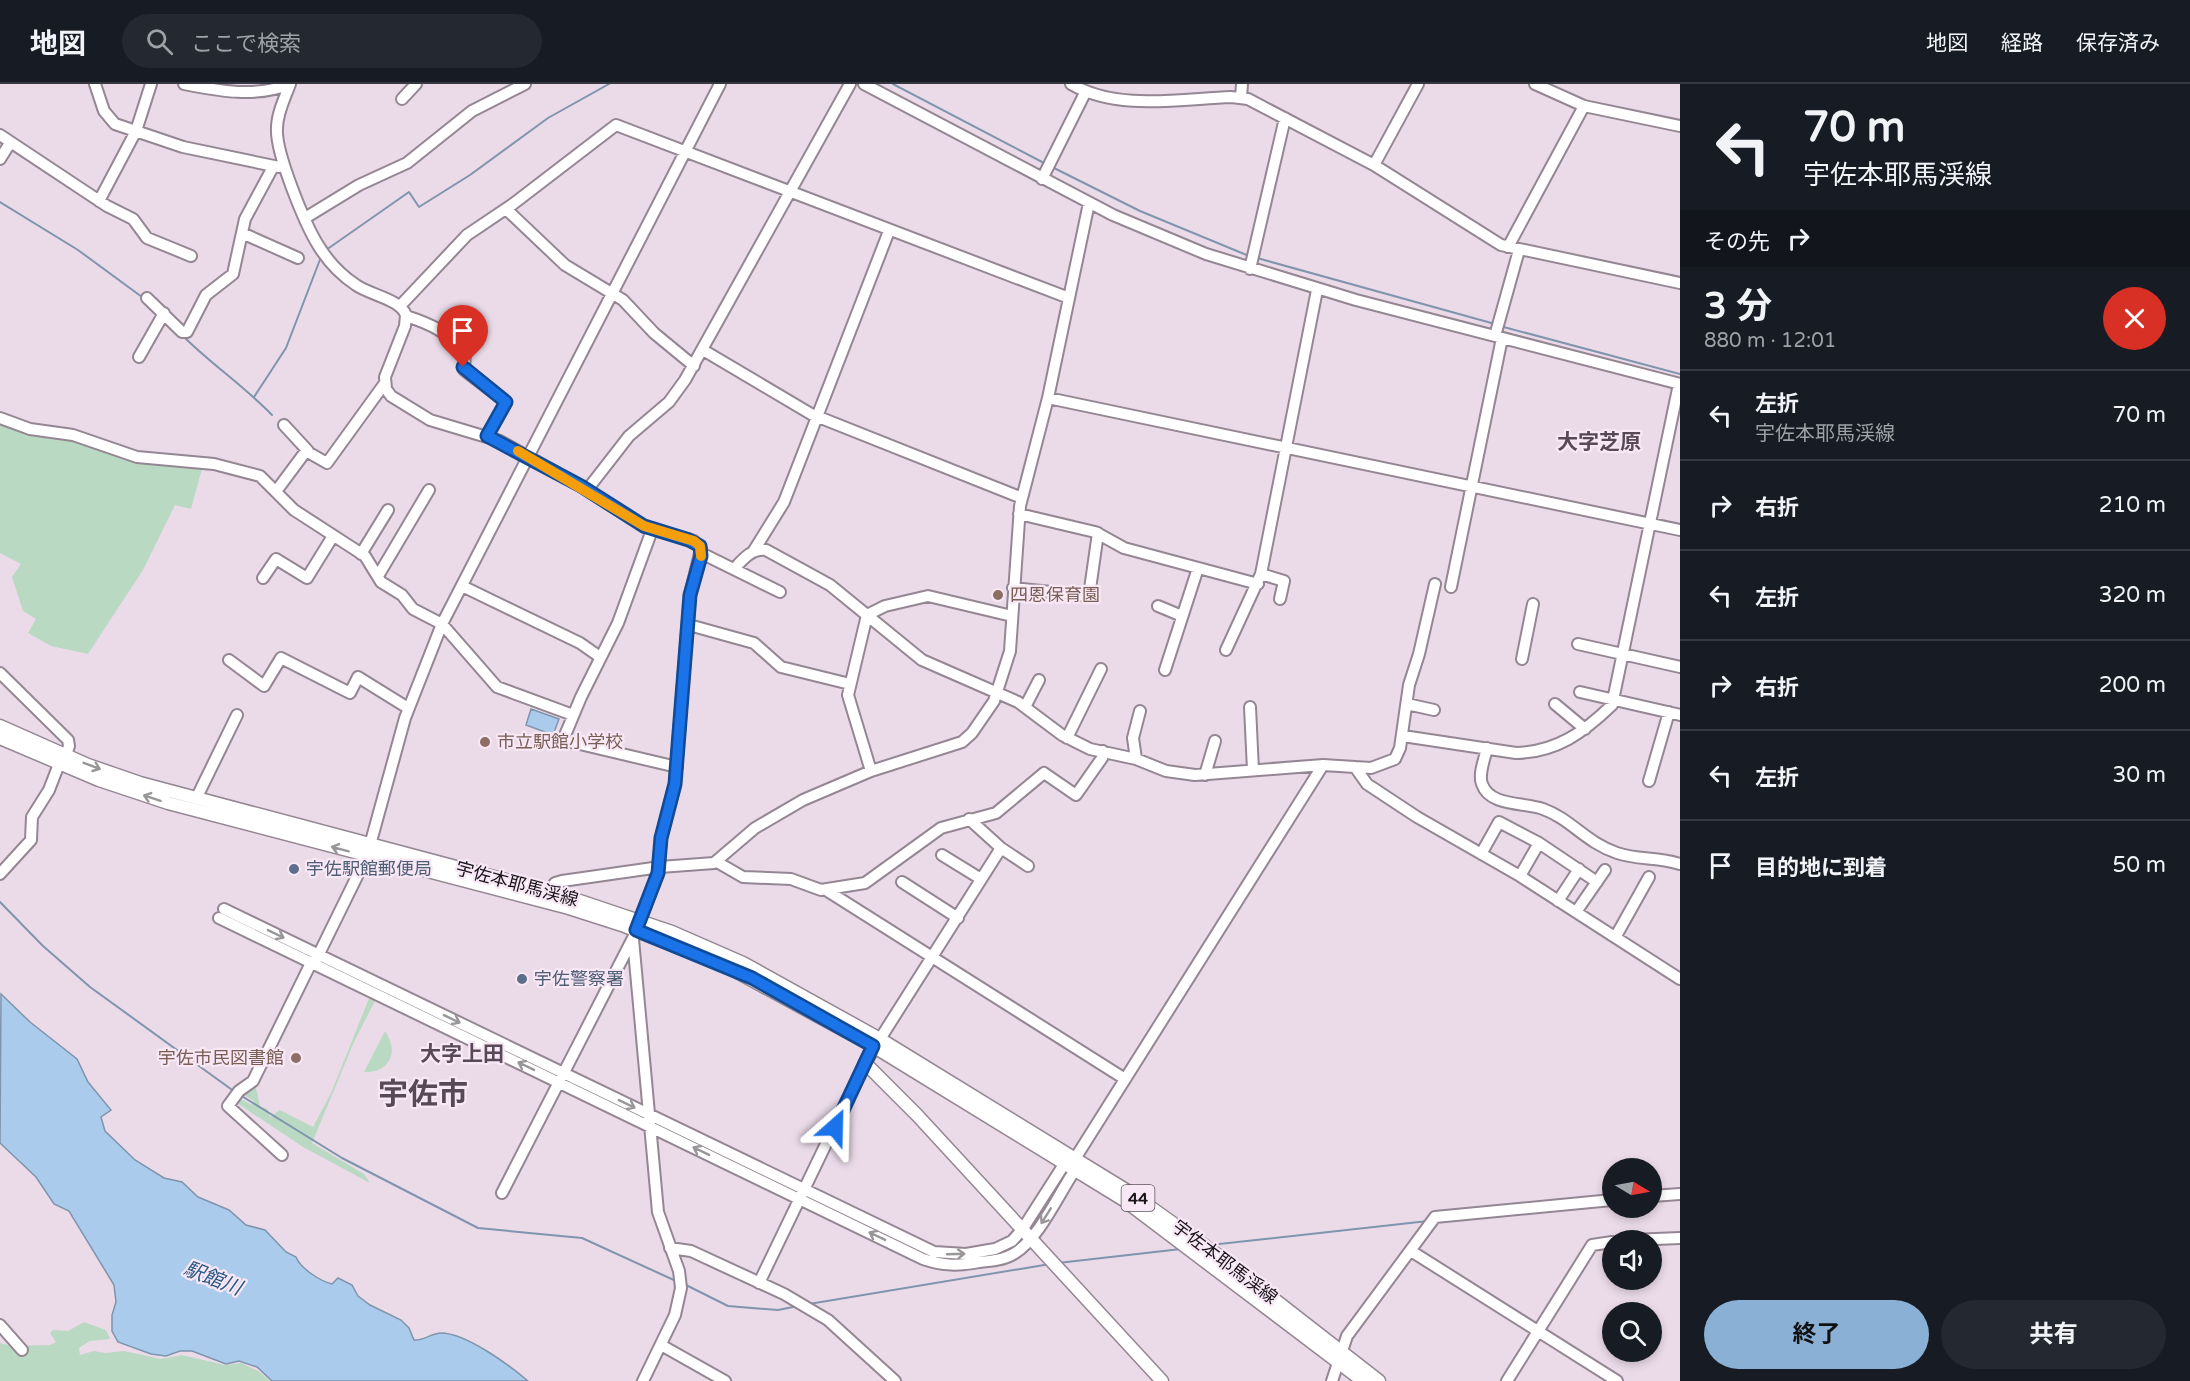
<!DOCTYPE html>
<html lang="ja">
<head>
<meta charset="utf-8">
<style>
	:root { --surface:#171b24; --page:#242831; --text:#f1f3f6; --muted:#9ea1a6; --line:#363941; --accent:#8bb0d5 }
	body { margin:0; font-family:"Varela Round","Noto Sans JP",sans-serif; background:var(--page); color:var(--text); height:100vh; display:flex; flex-direction:column; font-size:22px; white-space:nowrap }
	* { box-sizing:border-box; margin:0 }
	p { font-size:20px; color:var(--muted) }
	.icon { flex:none; width:33px; height:33px; fill:none; stroke:currentColor; stroke-width:2; stroke-linecap:round; stroke-linejoin:round }
	.map { position:relative; flex:1; overflow:hidden }
	.drawer { display:flex; flex-direction:column; background:var(--surface); width:510px }
	.drawer>* { flex:none }
	.top-card { background:#171b24; color:var(--text); overflow:hidden }
	.needle { width:39px; rotate:100deg }
	.fabs { position:absolute; left:1602px; top:1074px; display:grid; gap:12px }
	.fabs a { display:grid; place-items:center; width:60px; height:60px; border-radius:50%; background:var(--surface); box-shadow:0 3px 9px #0003; font-size:30px }
	.pin { position:absolute; display:grid; place-items:center; width:51px; height:51px; color:#fff; margin:-62px -26px; border-radius:50% 50% 50% 0; rotate:-45deg; box-shadow:0 0 6px #0007 }
	.pin .icon { rotate:45deg }
	.me { position:absolute; width:66px; margin:-33px; rotate:25deg; stroke-linejoin:round; filter:drop-shadow(0 0 4px #0008) }
	.turn { display:flex; align-items:center; gap:21px; height:126px; padding:0 24px; font-size:27px }
	.turn .icon { width:78px; height:78px; stroke-width:2.5 }
	.turn b { display:block; font-size:42px; line-height:51px }
	.then { display:flex; align-items:center; height:57px; padding:0 24px; background:#0003; gap:12px; font-size:22px }
	.round { display:grid; place-items:center; flex:none; width:63px; height:63px; border-radius:32px; background:var(--page) }
	.overview { display:flex; align-items:center; justify-content:space-between; height:102px; padding:0 24px }
	h1 { font-size:36px; font-weight:700; line-height:45px }
	.primary-button { display:flex; gap:12px; margin-top:auto; padding:12px 24px }
	.primary-button a { flex:1; height:69px; border-radius:36px; background:var(--accent); color:#111; font-size:24px; font-weight:700; line-height:69px; text-align:center }
	.primary-button a+a { background:var(--page); color:var(--text) }
	ul { padding:0; list-style:none }
	li { display:flex; align-items:center; gap:18px; height:90px; padding:0 24px; border-top:2px solid var(--line) }
	li div { flex:1 }
	li b { display:block; font-size:22px }
	li em { font-style:normal }
	header { display:flex; align-items:center; gap:36px; box-sizing:border-box; height:84px; padding:0 30px; background:var(--surface); border-bottom:2px solid var(--line) }
	header strong { font-size:28px }
	nav { display:flex; gap:33px; margin-inline-start:auto; font-size:21px }
	.search { width:420px; height:54px; background:var(--page); display:flex; align-items:center; gap:15px; box-sizing:border-box; padding:0 21px; border-radius:33px; color:var(--muted); font-size:22px }
	main { display:flex; flex:1; min-height:0 }
	.map>svg:first-child { display:block }
	.green { fill:#bad9c3 }
	.water { fill:#aacbec; stroke:#7f94ad; stroke-width:1.5 }
	.lines { fill:none; stroke-linecap:round; stroke-linejoin:round }
	.stream { stroke:#7f94ad; stroke-width:2 }
	.minor-casing { stroke:#948692; stroke-width:14 }
	.major-casing { stroke:#948692; stroke-width:15 }
	.minor { stroke:#fff; stroke-width:10 }
	.major { stroke:#fff; stroke-width:12 }
	.oneway { stroke:#989698 }
	.route-casing { stroke:#114b97; stroke-width:15 }
	.route { stroke:#1a73e8; stroke-width:10 }
	.slow { stroke:#f59e0b; stroke-width:10 }
	.education-dot { fill:#8d6e63; stroke:#f8e8f6; stroke-width:2 }
	.service-dot { fill:#5c6f8a; stroke:#f8e8f6; stroke-width:2 }
	.labels { text-anchor:middle; stroke-width:4.5; stroke-linejoin:round; paint-order:stroke }
	.shield { fill:#f8e8f6; stroke:#5d545b; stroke-width:1.5 }
	.shield-label { font-size:16px; font-weight:bold; fill:#1a1519 }
	.education-label { font-size:18px; fill:#785e54; stroke:#f8e8f6; text-anchor:start }
	.service-label { font-size:18px; fill:#4e5e75; stroke:#f8e8f6; text-anchor:start }
	.street-label { font-size:18px; fill:#1a1519; stroke:#f8e8f6 }
	.water-label { font-size:20px; font-style:italic; fill:#2a5985; stroke:#f8e8f6 }
	.quarter-label { font-size:21px; font-weight:bold; fill:#574a55; stroke:#f8e8f6 }
	.town-label { font-size:30px; font-weight:bold; fill:#574a55; stroke:#f8e8f6 }
</style>
</head>
<body>
<header>
<strong>地図</strong>
<div class="search"><svg class="icon" aria-label="search" viewBox="0 0 24 24"><circle cx="10" cy="10" r="6"/><path d="M15 15l6 6"/></svg>ここで検索</div>
<nav><a>地図</a><a>経路</a><a>保存済み</a></nav>
</header>
<main>
<div class="map">
<svg width="1680" height="1297" viewBox="0 0 1680 1297">
	<rect width="100%" height="100%" fill="#ebdbe9"/>
	<!-- green -->
	<path class="green" d="M0,337l74,16 51,20 78,8 -12,44 -16,-4 -32,65 -55,84 -37,-8 -23,-13 8,-14 -13,-8 -11,-34 9,-13 -21,-11z
		M370,912l6,3 -22,43 -42,101 52,31 6,9 -67,-36 -66,-44 4,-4 11,6 2,-4 -10,-6 9,-9 3,2 4,18 7,3 3,8 10,-7 33,17 18,-34z
		M385,947c15,21 4,42 -21,41z
		M84,1238l22,8 4,9 -20,2 -11,7 1,7 14,-4 11,2 19,-2 37,8 21,-4 43,10 16,-2 17,8 12,10h-270v-38l12,3 38,-1 6,-3 -6,-9 3,-3 15,1z"/>
	<!-- water -->
	<path class="water" d="M531,625l28,10 -6,16 -27,-10z
		M1,910l29,28 47,37 11,23 23,28 -10,7 4,14 30,29 29,18 18,4 16,15 31,13 17,15 19,5 21,22 10,5c4,11 24,24 36,27l6,-6 14,7 6,11 12,9 31,15 8,8 5,12c10,1 17,-7 27,-7 25,0 68,32 87,48h-256l-15,-14 -18,-6 -13,3 -34,-13h-12l-14,5 -15,-2 -33,-12 -6,-11v-16l4,-13 -2,-17 -45,-74 -15,-7 -18,-27 -36,-34z"/>
	<g class="lines">
		<!-- stream -->
		<path class="stream" d="M893,0l151,79
			M1052,83l88,44 109,45
			M0,118l78,48 64,47
			M326,166l83,-58 10,15 51,-32 78,-57 61,-34
			M1257,174l238,66
			M1500,242l180,48
			M183,252c28,28 61,50 89,79
			M254,313l32,-49 35,-91
			M0,818l43,44 47,41 145,105
			M240,1011l102,63 136,70 104,10 94,43
			M1210,1161l218,-24
			M1058,1179l123,-14
			M684,1200l44,22 50,4 20,-4
			M809,1220l241,-40"/>
		<!-- minor casing -->
		<g class="minor-casing">
			<path id="minor" d="M95,0l9,27 11,13 68,23 96,20
				M184,0c36,7 72,14 106,0
				M290,0c-5,14 -13,29 -13,44 -2,24 28,96 41,117 9,15 23,30 38,40 14,10 44,14 50,30l-1,11 -20,51 1,12 5,7 39,24 70,21 81,45 63,41 50,14 7,8 -11,46 -15,189 -14,54 -3,35 -25,66 25,273 21,59 2,17 -6,27 -32,66
				M864,0l249,131 93,39 150,46 324,84
				M1071,0c46,27 108,15 160,13l17,2 126,66 127,80 179,38
				M1535,0l49,22 96,20
				M1241,14l1,-14
				M402,15l14,-15
				M0,51l107,71 26,13 14,19 44,18
				M0,75l10,-16
				M1374,81l44,-81
				M1042,95l43,-86
				M99,117l37,-70 15,-47
				M506,125l59,56 58,35 31,33 40,33
				M305,134l54,-33 48,-22 65,-52 53,-27
				M242,149l56,25
				M1508,163l76,-141
				M1250,185l35,-151
				M147,214l35,34h5l19,-37 27,-21 12,-55 28,-52
				M400,222l67,-71 46,-31 103,-79 453,173
				M406,232c25,8 42,16 59,37l-1,17 42,32 -19,34
				M1495,252l24,-86
				M703,266l108,64 211,84
				M139,273l25,-44
				M1048,314l632,132
				M0,334l30,11 43,6 64,22 77,7 46,12 34,34 71,46 16,26 21,13 11,14 29,15 55,63 76,28
				M284,341l24,26
				M277,406l29,-39 21,12 58,-80
				M587,406l42,-54 40,-34 16,-22 165,-296
				M1019,430l76,18 29,16 134,36
				M652,446l-34,93 -37,74 -18,43 114,27
				M753,468l31,-50 105,-271
				M701,469l79,39
				M361,470l27,-44
				M734,485c9,-10 18,-21 32,-19l64,35 92,75 96,42 44,33 28,14 46,10 30,12 29,4 128,-10 48,3 24,-9 5,-11 9,-63 10,-31 16,-70
				M1261,490l23,7 -4,18
				M378,492l51,-86
				M263,494l13,-19 31,19 26,-42
				M462,502l118,57 20,14
				M1451,503l51,-249
				M1013,504l76,8 9,-63
				M1158,522l24,10
				M689,541l65,18 27,24 69,17
				M1578,560l102,23
				M1226,566l35,-76 56,-284
				M1522,575l11,-55
				M229,576l35,26 17,-28 69,35 8,-16 50,31
				M1165,586l33,-102
				M0,589l68,67 1,6 -3,9
				M1580,608l100,23
				M1407,620l27,6
				M1555,620l30,25
				M1025,623l14,-27
				M1250,623l3,63
				M1403,652l113,17c41,-1 68,-21 96,-48l67,-321
				M1067,654l34,-69
				M1487,664c-2,10 -9,26 -5,36 8,23 42,18 61,25 28,10 42,33 74,44 20,7 42,4 63,11
				M1136,675l-3,-21 7,-27
				M1355,683l12,17 50,33 103,59 160,103
				M871,687l-23,-76 19,-80 18,-9 43,-10 84,20
				M1205,691l10,-34
				M1649,697l20,-69
				M196,715l41,-84
				M969,735l32,29 27,18
				M1481,770l18,-32 40,21 58,39
				M942,771l39,24
				M717,778l26,15 48,2 30,11 44,-7 76,-55 55,-15 48,-40 32,22 26,-37 1,-7
				M0,790l31,-34 1,-23 17,-27 10,-26
				M1520,792l19,-33
				M902,798l56,36
				M826,806l299,189
				M549,807l6,-8 7,-2 98,-14 54,-4 41,-35 48,-28 68,-29 91,-29 10,-9 22,-32 16,-50 10,-145 28,-108 41,-195
				M1558,817l21,-32
				M224,825l710,343 32,2 29,-5 17,-8 10,-11 41,-64 8,-1
				M1576,828l29,-42
				M219,834l704,341c20,7 36,7 56,3 12,-1 25,-2 36,-9 23,-14 43,-57 58,-80l-2,-8 252,-400
				M1616,852l33,-59
				M314,880l53,-108 38,-138 37,-94 278,-540
				M880,955l121,-191
				M282,1071l-54,-49 11,-15 14,-10 58,-118
				M502,1109l132,-257
				M1652,1112l28,-2
				M1631,1156l49,-2
				M670,1164l21,3 93,43 44,26 67,61
				M1411,1167l206,130
				M759,1199l106,-220
				M0,1241l22,25
				M661,1261l64,36
				M1332,1297l15,-45 88,-119 177,-17
				M1507,1297l85,-136 20,-3"/>
		</g>
		<!-- major casing -->
		<g class="major-casing">
			<path id="major" d="M0,642l88,39 52,18 425,113 107,36 71,31 137,76 249,153 87,62 163,127
				M0,654l99,42 69,23 401,105 53,17 106,42 145,79 251,154 239,181
				M877,958l-12,21 52,52 245,266"/>
		</g>
		<!-- minor -->
		<use href="#minor" class="minor"/>
		<!-- major -->
		<use href="#major" class="major"/>
	</g>
	<!-- one-way arrows -->
	<defs><path id="oneway-shaft" d="M-6 0H5M1.5-3L5.5 0L1.5 3" fill="none" stroke-width="1.6" stroke-linecap="round" stroke-linejoin="round" transform="scale(1.5)"/></defs>
	<g class="oneway">
		<use href="#oneway-shaft" transform="translate(92 682) rotate(21)"/>
		<use href="#oneway-shaft" transform="translate(152 714) rotate(-162)"/>
		<use href="#oneway-shaft" transform="translate(340 765) rotate(-165)"/>
		<use href="#oneway-shaft" transform="translate(276 850) rotate(26)"/>
		<use href="#oneway-shaft" transform="translate(452 935) rotate(26)"/>
		<use href="#oneway-shaft" transform="translate(526 982) rotate(-154)"/>
		<use href="#oneway-shaft" transform="translate(627 1020) rotate(26)"/>
		<use href="#oneway-shaft" transform="translate(701 1067) rotate(-154)"/>
		<use href="#oneway-shaft" transform="translate(1046 1132) rotate(122)"/>
		<use href="#oneway-shaft" transform="translate(877 1152) rotate(-154)"/>
		<use href="#oneway-shaft" transform="translate(956 1170) rotate(-2)"/>
	</g>
	<g class="lines">
		<!-- route casing -->
		<g class="route-casing">
			<path id="route" d="M463,283l43,35 -19,34 94,50 63,40 45,14 11,6 1,10 -11,39 -15,189 -14,54 -3,35 -22,57 116,48 121,68 -38,81"/>
		</g>
		<!-- route -->
		<use href="#route" class="route"/>
		<!-- slow -->
		<path class="slow" d="M518,367l126,75 50,15 6,5 1,10"/>
	</g>
	<!-- markers -->
	<g class="education-dot">
		<circle cx="998" cy="511" r="6"/>
		<circle cx="485" cy="658" r="6"/>
		<circle cx="296" cy="974" r="6"/>
	</g>
	<g class="service-dot">
		<circle cx="294" cy="785" r="6"/>
		<circle cx="522" cy="895" r="6"/>
	</g>
	<g class="labels">
		<!-- shield labels -->
		<rect class="shield" x="1121.5" y="1101" width="33" height="26" rx="4.5"/>
		<g class="shield-label">
			<text x="1138" y="1120">44</text>
		</g>
		<!-- education labels -->
		<g class="education-label">
			<text x="1010" y="517">四恩保育園</text>
			<text x="497" y="664">市立駅館小学校</text>
			<text x="284" y="980" text-anchor="end">宇佐市民図書館</text>
		</g>
		<!-- service labels -->
		<g class="service-label">
			<text x="306" y="791">宇佐駅館郵便局</text>
			<text x="534" y="901">宇佐警察署</text>
		</g>
		<!-- street labels -->
		<g class="street-label">
			<text transform="translate(517 800) rotate(15)" y="6">宇佐本耶馬渓線</text>
			<text transform="translate(1225 1178) rotate(37)" y="6">宇佐本耶馬渓線</text>
		</g>
		<!-- water labels -->
		<g class="water-label">
			<text transform="translate(213 1194) rotate(21)" y="7">駅館川</text>
		</g>
		<!-- quarter labels -->
		<g class="quarter-label">
			<text x="1599" y="365">大字芝原</text>
			<text x="462" y="977">大字上田</text>
		</g>
		<!-- town labels -->
		<g class="town-label">
			<text x="423" y="1020">宇佐市</text>
		</g>
	</g>
</svg>
<div class="fabs">
<a><svg class="needle" viewBox="-14 -14 28 28"><path d="M0-13l5 13h-10z" fill="#e53935"/><path d="M0 13l5-13h-10z" fill="#9ea1a6"/></svg></a>
<a><svg class="icon" aria-label="sound" viewBox="0 0 24 24"><path d="M4 9h4l5-4v14l-5-4H4zM17 9q2 3 0 6"/></svg></a>
<a><svg class="icon" aria-label="search" viewBox="0 0 24 24"><circle cx="10" cy="10" r="6"/><path d="M15 15l6 6"/></svg></a>
</div>
<div class="pin" style="left:463px;top:283px;background:#d93025"><svg class="icon" aria-label="arrive" viewBox="0 0 24 24"><path d="M6 21V4h12l-3 4 3 4H6"/></svg></div>
<svg class="me" style="left:835px;top:1043px" viewBox="-20 -20 40 40"><path d="M0-17L14 15 0 8-14 15z" fill="#1a73e8" stroke="#fff" stroke-width="4"/></svg>
</div>
<section class="drawer">
<div class="top-card">
<div class="turn"><svg class="icon" aria-label="left" viewBox="0 0 24 24"><path d="M17 20v-9H6M10 6l-5 5 5 5"/></svg><div><b>70 m</b>宇佐本耶馬渓線</div></div>
<div class="then">その先<svg class="icon" aria-label="right" viewBox="0 0 24 24"><path d="M7 20v-9h11M14 6l5 5-5 5"/></svg></div>
</div>
<div class="overview"><div><h1>3 分</h1><p>880 m · 12:01</p></div><a class="round" style="background:#d93025;color:#fff"><svg class="icon" aria-label="close" viewBox="0 0 24 24"><path d="M6 6l12 12M18 6L6 18"/></svg></a></div>
<ul>
<li><svg class="icon" aria-label="left" viewBox="0 0 24 24"><path d="M17 20v-9H6M10 6l-5 5 5 5"/></svg><div><b>左折</b><p>宇佐本耶馬渓線</p></div><em>70 m</em></li>
<li><svg class="icon" aria-label="right" viewBox="0 0 24 24"><path d="M7 20v-9h11M14 6l5 5-5 5"/></svg><div><b>右折</b></div><em>210 m</em></li>
<li><svg class="icon" aria-label="left" viewBox="0 0 24 24"><path d="M17 20v-9H6M10 6l-5 5 5 5"/></svg><div><b>左折</b></div><em>320 m</em></li>
<li><svg class="icon" aria-label="right" viewBox="0 0 24 24"><path d="M7 20v-9h11M14 6l5 5-5 5"/></svg><div><b>右折</b></div><em>200 m</em></li>
<li><svg class="icon" aria-label="left" viewBox="0 0 24 24"><path d="M17 20v-9H6M10 6l-5 5 5 5"/></svg><div><b>左折</b></div><em>30 m</em></li>
<li><svg class="icon" aria-label="arrive" viewBox="0 0 24 24"><path d="M6 21V4h12l-3 4 3 4H6"/></svg><div><b>目的地に到着</b></div><em>50 m</em></li>
</ul>
<div class="primary-button"><a>終了</a><a>共有</a></div>
</section>
</main>
</body>
</html>
